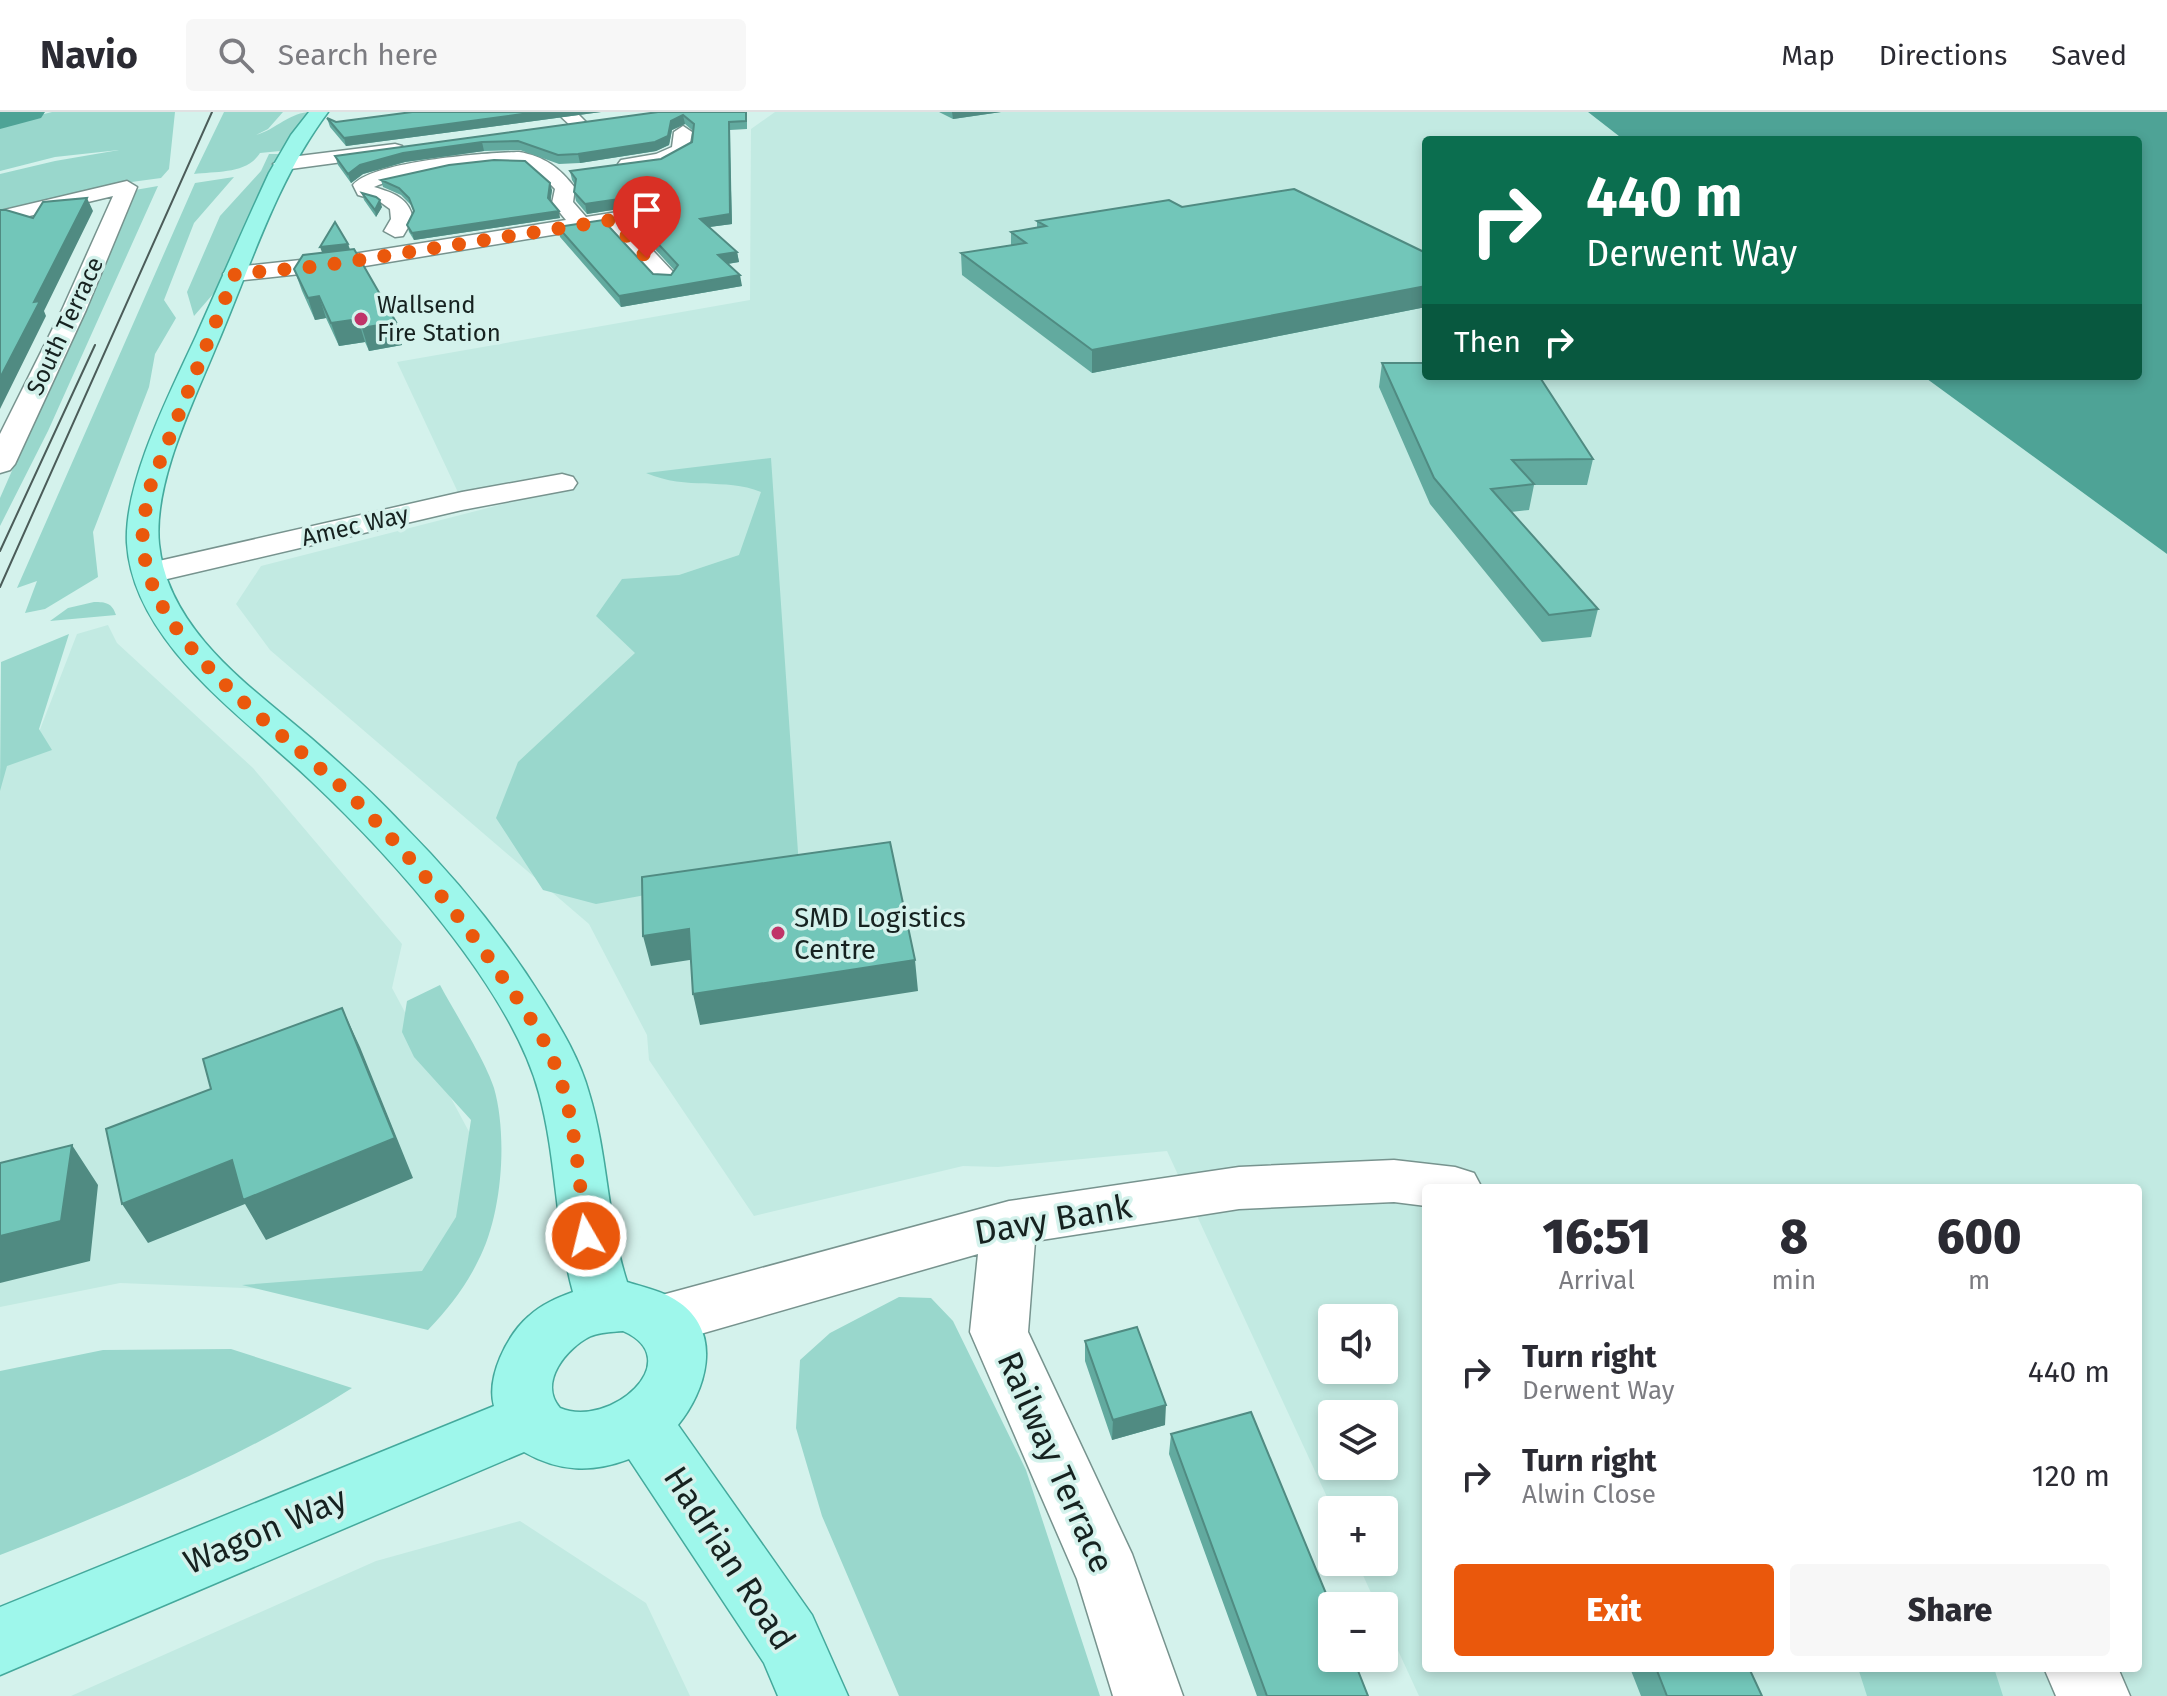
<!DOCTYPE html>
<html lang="en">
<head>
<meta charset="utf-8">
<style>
	:root { --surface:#fff; --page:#f7f7f7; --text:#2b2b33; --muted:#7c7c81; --line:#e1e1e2; --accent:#ea580c }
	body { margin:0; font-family:"Fira Sans",sans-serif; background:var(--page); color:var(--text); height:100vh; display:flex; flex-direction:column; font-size:30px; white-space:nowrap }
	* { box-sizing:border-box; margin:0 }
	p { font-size:26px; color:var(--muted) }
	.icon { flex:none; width:44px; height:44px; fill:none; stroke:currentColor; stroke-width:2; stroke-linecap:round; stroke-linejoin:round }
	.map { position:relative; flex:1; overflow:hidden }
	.details { position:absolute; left:1422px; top:1072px; width:720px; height:488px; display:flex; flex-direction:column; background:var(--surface); border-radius:8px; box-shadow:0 4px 12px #0003 }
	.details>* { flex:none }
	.banner { position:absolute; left:1422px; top:24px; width:720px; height:244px; border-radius:8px; box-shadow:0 4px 12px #0003; background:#0b6e4f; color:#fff; overflow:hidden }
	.tools { position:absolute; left:1318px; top:1192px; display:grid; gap:16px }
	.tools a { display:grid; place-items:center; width:80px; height:80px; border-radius:8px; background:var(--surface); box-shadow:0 4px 12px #0003; font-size:40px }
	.pin { position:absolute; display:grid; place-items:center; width:68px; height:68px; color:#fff; margin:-82px -34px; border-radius:50% 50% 50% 0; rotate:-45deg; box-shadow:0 0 8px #0007 }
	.pin .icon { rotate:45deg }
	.me { position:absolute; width:88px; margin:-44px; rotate:352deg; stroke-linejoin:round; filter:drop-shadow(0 0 6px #0008) }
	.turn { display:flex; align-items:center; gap:28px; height:168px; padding:0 32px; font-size:36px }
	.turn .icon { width:104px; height:104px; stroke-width:2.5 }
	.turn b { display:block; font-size:56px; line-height:68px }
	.then { display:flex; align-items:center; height:76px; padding:0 32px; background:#0003; gap:16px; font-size:30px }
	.eta { display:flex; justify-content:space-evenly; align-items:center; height:136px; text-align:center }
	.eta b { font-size:48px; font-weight:800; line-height:56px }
	.button { display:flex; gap:16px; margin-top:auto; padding:16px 32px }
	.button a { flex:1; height:92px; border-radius:8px; background:var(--accent); color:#fff; font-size:32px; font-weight:800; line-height:92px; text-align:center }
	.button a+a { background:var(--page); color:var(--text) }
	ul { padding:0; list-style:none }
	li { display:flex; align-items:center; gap:24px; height:104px; padding:0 32px }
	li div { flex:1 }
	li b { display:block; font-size:30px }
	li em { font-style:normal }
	header { display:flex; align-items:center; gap:48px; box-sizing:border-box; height:112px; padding:0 40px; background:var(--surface); border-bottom:2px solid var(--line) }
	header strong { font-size:38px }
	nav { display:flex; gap:44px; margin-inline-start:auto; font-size:28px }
	.search { width:560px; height:72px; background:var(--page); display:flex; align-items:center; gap:20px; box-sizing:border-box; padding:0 28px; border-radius:8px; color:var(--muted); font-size:30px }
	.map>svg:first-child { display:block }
	.built { fill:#c2eae2; fill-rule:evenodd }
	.green { fill:#99d7cc }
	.water { fill:#4ea396 }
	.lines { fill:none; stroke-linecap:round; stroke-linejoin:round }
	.river { fill:#4ea396; fill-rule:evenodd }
	.minor-casing { stroke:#77938e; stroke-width:3 }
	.major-casing { stroke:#44a99c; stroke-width:3 }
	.minor { fill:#fff; fill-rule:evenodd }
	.major { fill:#9ef7eb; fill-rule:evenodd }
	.tram { stroke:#4b5c59; stroke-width:2 }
	.wall { fill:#62aa9f }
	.shaded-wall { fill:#508b82 }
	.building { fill:#72c6b9; stroke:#508b82; stroke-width:2 }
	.route { stroke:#ea580c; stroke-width:14; stroke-dasharray:0 25.2 }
	.poi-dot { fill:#c03469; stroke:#d4f2ec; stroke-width:3 }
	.labels { text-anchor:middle; stroke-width:7; stroke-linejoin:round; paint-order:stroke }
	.far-poi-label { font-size:24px; fill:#162220; stroke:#d4f2ec; text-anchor:start }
	.far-street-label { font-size:24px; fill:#162220; stroke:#d4f2ec }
	.poi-label { font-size:28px; fill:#162220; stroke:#d4f2ec; text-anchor:start }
	.near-street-label { font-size:34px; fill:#162220; stroke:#d4f2ec }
</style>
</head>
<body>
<header>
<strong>Navio</strong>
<div class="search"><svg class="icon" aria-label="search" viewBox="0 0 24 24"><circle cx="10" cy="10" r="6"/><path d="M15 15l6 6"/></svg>Search here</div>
<nav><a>Map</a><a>Directions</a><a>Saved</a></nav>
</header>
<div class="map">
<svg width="2167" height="1584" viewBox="0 0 2167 1584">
	<rect width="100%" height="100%" fill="#d4f2ec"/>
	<!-- built -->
	<path class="built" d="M775,0h813l36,28h-198v236h497l244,178v1142h-748l-35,-76v-14h-7l-20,-44h27v-52h-51l-166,-359 -169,16 -35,-1 -209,50 -105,-156 -2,-25 -58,-111 -319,-274 -34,-46 25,-38 305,-78 -104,13 -65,-139 353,-62 1,-171zM1426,1076h712v480h-712zM1332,1206h52v52h-52zM1332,1302h52v52h-52z
		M108,513l9,18 136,125 149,176 -10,44 90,168 -47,140 -315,-13 -120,24v-538l34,-24 43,-111z
		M520,1409l126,82 44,93h-619l305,-135z"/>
	<!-- green -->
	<path class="green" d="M52,0h123l-6,57 -8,9 -59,8 -102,26v-38l55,-13 64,-11 -64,7 -55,14v-46z
		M224,0h59l-15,17 -12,6c21,-6 33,-23 56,-23l-32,39 -20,2c-13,21 -43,18 -66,21z
		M269,42h10l-59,132 -26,30 -7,-24 33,-76 41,-45z
		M234,65l-40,46 -30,77 12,18 -21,36 -6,33 -56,145 5,45 -53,32 -20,4 12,-32 -20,7 178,-405z
		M158,74l-110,245 -48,95v-28l135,-308z
		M771,346l28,409 -203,37 -53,-14 -47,-72 22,-56 117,-109 -39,-37 26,-37 57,-4 60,-20 22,-63c-37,-15 -73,-1 -115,-19z
		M94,490c12,0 18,1 22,13l-66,6 18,-13z
		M69,522l-30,95 13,21 -45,16 -7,25 1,-129z
		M440,873c15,28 45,75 54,103 14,49 8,128 -16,173 -13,27 -30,48 -50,69l-186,-45 180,-14 34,-54 15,-97 -57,-63 -12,-25 5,-31z
		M899,1185l32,1 22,23 73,149 74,226h-201l-77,-180 -26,-88 4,-68 30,-27z
		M231,1237l121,39c-110,70 -231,120 -352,167v-184l103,-21z
		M1858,1556h136l9,28h-136z"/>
	<!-- water -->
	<path class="water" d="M1588,0h579v442l-244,-178h215v-236h-514z"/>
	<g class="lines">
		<!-- river -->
		<path class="river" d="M0,0h45l-4,6 -41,11z"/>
		<!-- minor casing -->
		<g class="minor-casing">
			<path id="minor" d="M556,0h20l12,12 -9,5 -6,-1z
				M683,14l9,6 -4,22 -20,9 -40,7 -10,-6 3,-4 35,-6 16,-7 2,-15z
				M395,32l7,2 2,4 -2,4 -119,16 -10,-6 10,-6z
				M519,40c25,4 41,16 56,36l-2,14 13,15 76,-12 7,2 4,4 -4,4 -42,8 46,49 4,5 -4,5h-16l-51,-56 -259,43 -112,12 -8,-2 -4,-5 4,-5 8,-2 112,-12 219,-35 -14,-17 3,-14c-8,-8 -17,-20 -28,-24 -29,-8 -126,9 -153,22 20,6 35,11 39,32l-10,17 -8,1 -11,-6 7,-12 -1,-10 -11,-8 -21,-6 -5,-10c20,-24 133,-32 166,-33z
				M127,69l10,6 -51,123 -71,154 -5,6 -10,3v-39l62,-124 51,-114 -113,27v-12z
				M562,362l11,3 4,6 -4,6 -111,21 -312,73 -12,-3 -5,-7 5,-7 12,-3 312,-71z
				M1394,1048l61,7 19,6 8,15h-56v18l-32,-4 -155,7 -204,32 -7,91 104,222 51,142h-70l-36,-117 -107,-247 8,-78 -316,91 -20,-7 -9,-18 9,-18 20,-7 347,-94 230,-34z
				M2044,1556h74l12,28h-74z"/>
		</g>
		<!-- major casing -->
		<g class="major-casing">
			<path id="major" d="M309,0h19c-52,69 -78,156 -112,235 -23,56 -63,136 -57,197 9,87 92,143 153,195 31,27 62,55 90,85 53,53 102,113 142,177 18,29 36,59 45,92 19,62 18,127 38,189 16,5 39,10 53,21 43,31 26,88 -2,122l134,190 36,81h-70l-14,-33 -135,-204c-37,14 -70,13 -105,-7l-524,223v-68l494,-201c-8,-29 13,-71 35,-90 13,-12 28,-18 44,-24 -18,-65 -16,-133 -34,-199 -28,-105 -150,-239 -229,-313 -66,-63 -177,-137 -183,-237 -3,-62 44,-152 70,-209 24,-54 47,-107 72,-161l22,-38zM623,1219c66,29 -13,98 -63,77 -22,-25 6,-60 31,-72 10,-4 21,-4 32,-5z"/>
		</g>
		<!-- minor -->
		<use href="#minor" class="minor"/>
		<!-- major -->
		<use href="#major" class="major"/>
		<!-- tram -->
		<path class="tram" d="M0,439l95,-206
			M0,475l212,-475"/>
	</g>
	<!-- wall -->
	<path class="wall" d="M412,0h189l-255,34 -16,-19 -3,-9 9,4z
		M658,0h89v17l-17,1 2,94 -23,3 28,25 2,10 -11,2 14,22 -121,21 -61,-70 -2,-10 95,47 18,1 3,-5 -41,-45 -2,-10 37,-7 3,-3 -9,-3 -75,12 -11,-13 -2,-9 1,-7 -3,-5 -2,-9 91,-12 31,-17 1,-11 -8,-7 -13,6 -3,15 -13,6 -76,12 -21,1 -39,-14 -36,1 -79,11 -42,12 -12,9 -13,-18 -3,-9z
		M939,0h62l-48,7z
		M381,68l171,10 -2,11 10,17 -146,22 -5,-8 -2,-7 7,-13 -3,-7 -10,-10 -18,-8z
		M362,81l20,14 -6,10 -12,-17z
		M1182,95l244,46v54l-334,66 -130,-98 -1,-22 50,-8v-13l26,-4v-7z
		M348,132l2,5 46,73 6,23 -33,6 -4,-9 -26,4 -13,-28 -11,2 -13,-29 -8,-22 28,-17z
		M1382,251l211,96 -6,26h-53l-5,25 -18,2 87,97 -7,28 -49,5 -112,-138 -51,-117z
		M1085,1229l80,84 -53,15 -27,-79z
		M1171,1322l197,262h-111l-88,-242z
		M1630,1556h119l13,28h-121z"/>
	<!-- shaded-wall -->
	<path class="shaded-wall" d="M537,0h64l-255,34 -2,-8z
		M952,0h49l-48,7z
		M683,3l2,9 -13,6 -3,15 -13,6 -76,12 -2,-9 93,-33z
		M729,10l3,102 -30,4 -2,-9z
		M482,30l2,9 -79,11 -42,12 -12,9 -3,-9 12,-9 43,-12z
		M550,71l2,7 -2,15 -2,-7z
		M660,81l2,9 -75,12 -2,-10z
		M87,86l6,13 -49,100 2,5 -46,93v-31l34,-76z
		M380,88l2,7 -6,10 -1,-7z
		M559,99l1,7 -146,22 -2,-7z
		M348,132l2,7 -27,4 -3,-8z
		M737,140l2,10 -19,3 -2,-10z
		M740,163l2,11 -121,21 -2,-11z
		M1426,174v21l-334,66v-23z
		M319,184l7,22 -11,2 -7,-22z
		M358,207l7,23 -26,4 -8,-23z
		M396,210l6,23 -33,6 -7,-23z
		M689,817l7,30 -45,7 -8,-30z
		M915,848l3,31 -218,34 -7,-31z
		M342,896l18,39 53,131 -147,62 -21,-36 -97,39 -26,-39z
		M72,1033l26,40 -8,76 -90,22v-47z
		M1166,1293l-1,20 -53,15 1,-20z"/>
	<!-- building -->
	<path class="building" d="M412,0h125l-193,26 -17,-20 9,4z
		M658,0h88v9l-17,1 1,92 -30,5 37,33 -19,3 22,20 -121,21 -61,-69 45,-7 50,54 18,1 7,-10 -47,-50 37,-7 6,-6 -4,-6 -10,-3 -75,11 -11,-12 2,-13 -6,-8 91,-12 31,-17 2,-18 -11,-9 -12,6 -3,15 -13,6 -77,12 -20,1 -40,-14 -36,1 -79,11 -43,12 -12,9 -13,-18z
		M494,48l31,1 25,22 -2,15 11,13 -147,22 -5,-8 7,-14 -5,-13 -10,-10 -18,-8 68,-15z
		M1294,77l132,64v33l-334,64 -131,-97 65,-10 -15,-11 35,-6 -9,-5 132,-21 13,7z
		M362,81l14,4 4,3 -5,10z
		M87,86l-53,104 6,-1 -40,77v-168h6l27,8 10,-16z
		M335,110l13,22 -28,3z
		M354,137l42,73 -34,6 -4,-9 -27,4 -12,-27 -11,2 -14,-29 9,-14z
		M1382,251h44v13h113l54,83 -81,1 22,24 -43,5 107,120 -49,6 -115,-137z
		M890,730l25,118 -222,34 -4,-65 -46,7 -1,-59z
		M342,896l53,130 -152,62 -11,-40 -110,44 -16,-75 105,-40 -8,-30z
		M72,1033l-11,76 -61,15v-73z
		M1137,1215l29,78 -53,15 -28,-79z
		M1251,1300l81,196v50h21l15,38h-101l-96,-262z
		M1656,1556h93l13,28h-95z"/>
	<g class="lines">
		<!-- route -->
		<path class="route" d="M586,1124c-8,-60 -10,-127 -36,-183 -14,-29 -34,-56 -52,-82 -42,-60 -88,-115 -139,-167 -68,-69 -209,-155 -216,-260 -2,-20 4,-40 8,-60l84,-210 86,-8 291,-46 35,38"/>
	</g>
	<!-- markers -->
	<g class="poi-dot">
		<circle cx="361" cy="207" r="8"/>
		<circle cx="778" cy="821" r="8"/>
	</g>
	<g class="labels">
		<!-- far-poi labels -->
		<g class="far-poi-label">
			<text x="377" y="201">Wallsend<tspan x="377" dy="28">Fire Station</tspan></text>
		</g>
		<!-- far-street labels -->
		<g class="far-street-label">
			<text transform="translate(65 214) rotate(-65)" y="8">South Terrace</text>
			<text transform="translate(355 414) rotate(-13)" y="8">Amec Way</text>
		</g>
		<!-- poi labels -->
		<g class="poi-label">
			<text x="794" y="815">SMD Logistics<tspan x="794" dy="32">Centre</tspan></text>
		</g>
		<!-- near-street labels -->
		<g class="near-street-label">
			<text transform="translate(1053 1107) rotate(-10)" y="12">Davy Bank</text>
			<text transform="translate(1056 1350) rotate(66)" y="12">Railway Terrace</text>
			<text transform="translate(265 1418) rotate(-23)" y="12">Wagon Way</text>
			<text transform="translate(730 1446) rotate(57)" y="12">Hadrian Road</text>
		</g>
	</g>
</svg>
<div class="tools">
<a><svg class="icon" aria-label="sound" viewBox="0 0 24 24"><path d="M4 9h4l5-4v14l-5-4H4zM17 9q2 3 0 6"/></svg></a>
<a><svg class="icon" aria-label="layers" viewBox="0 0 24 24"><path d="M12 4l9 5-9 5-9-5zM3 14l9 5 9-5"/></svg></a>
<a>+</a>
<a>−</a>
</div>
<div class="pin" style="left:647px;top:146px;background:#d93025"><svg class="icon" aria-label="arrive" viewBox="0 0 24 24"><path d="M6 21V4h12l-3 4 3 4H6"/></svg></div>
<svg class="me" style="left:586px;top:1124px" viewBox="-20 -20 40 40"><circle r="17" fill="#ea580c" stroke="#fff" stroke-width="3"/><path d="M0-11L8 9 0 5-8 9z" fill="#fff"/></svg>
<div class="banner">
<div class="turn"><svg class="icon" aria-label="right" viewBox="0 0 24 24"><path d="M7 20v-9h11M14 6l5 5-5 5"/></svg><div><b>440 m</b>Derwent Way</div></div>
<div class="then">Then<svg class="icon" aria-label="right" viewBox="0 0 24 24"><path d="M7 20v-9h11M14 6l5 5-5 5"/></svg></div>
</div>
<section class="details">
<div class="eta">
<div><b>16:51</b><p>Arrival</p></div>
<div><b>8</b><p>min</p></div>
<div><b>600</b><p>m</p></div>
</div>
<ul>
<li><svg class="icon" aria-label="right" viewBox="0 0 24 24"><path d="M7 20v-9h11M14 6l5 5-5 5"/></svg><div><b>Turn right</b><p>Derwent Way</p></div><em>440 m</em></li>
<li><svg class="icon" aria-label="right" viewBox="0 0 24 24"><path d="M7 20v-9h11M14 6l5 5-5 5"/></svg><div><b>Turn right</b><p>Alwin Close</p></div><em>120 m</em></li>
</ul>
<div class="button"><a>Exit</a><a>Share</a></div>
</section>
</div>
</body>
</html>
